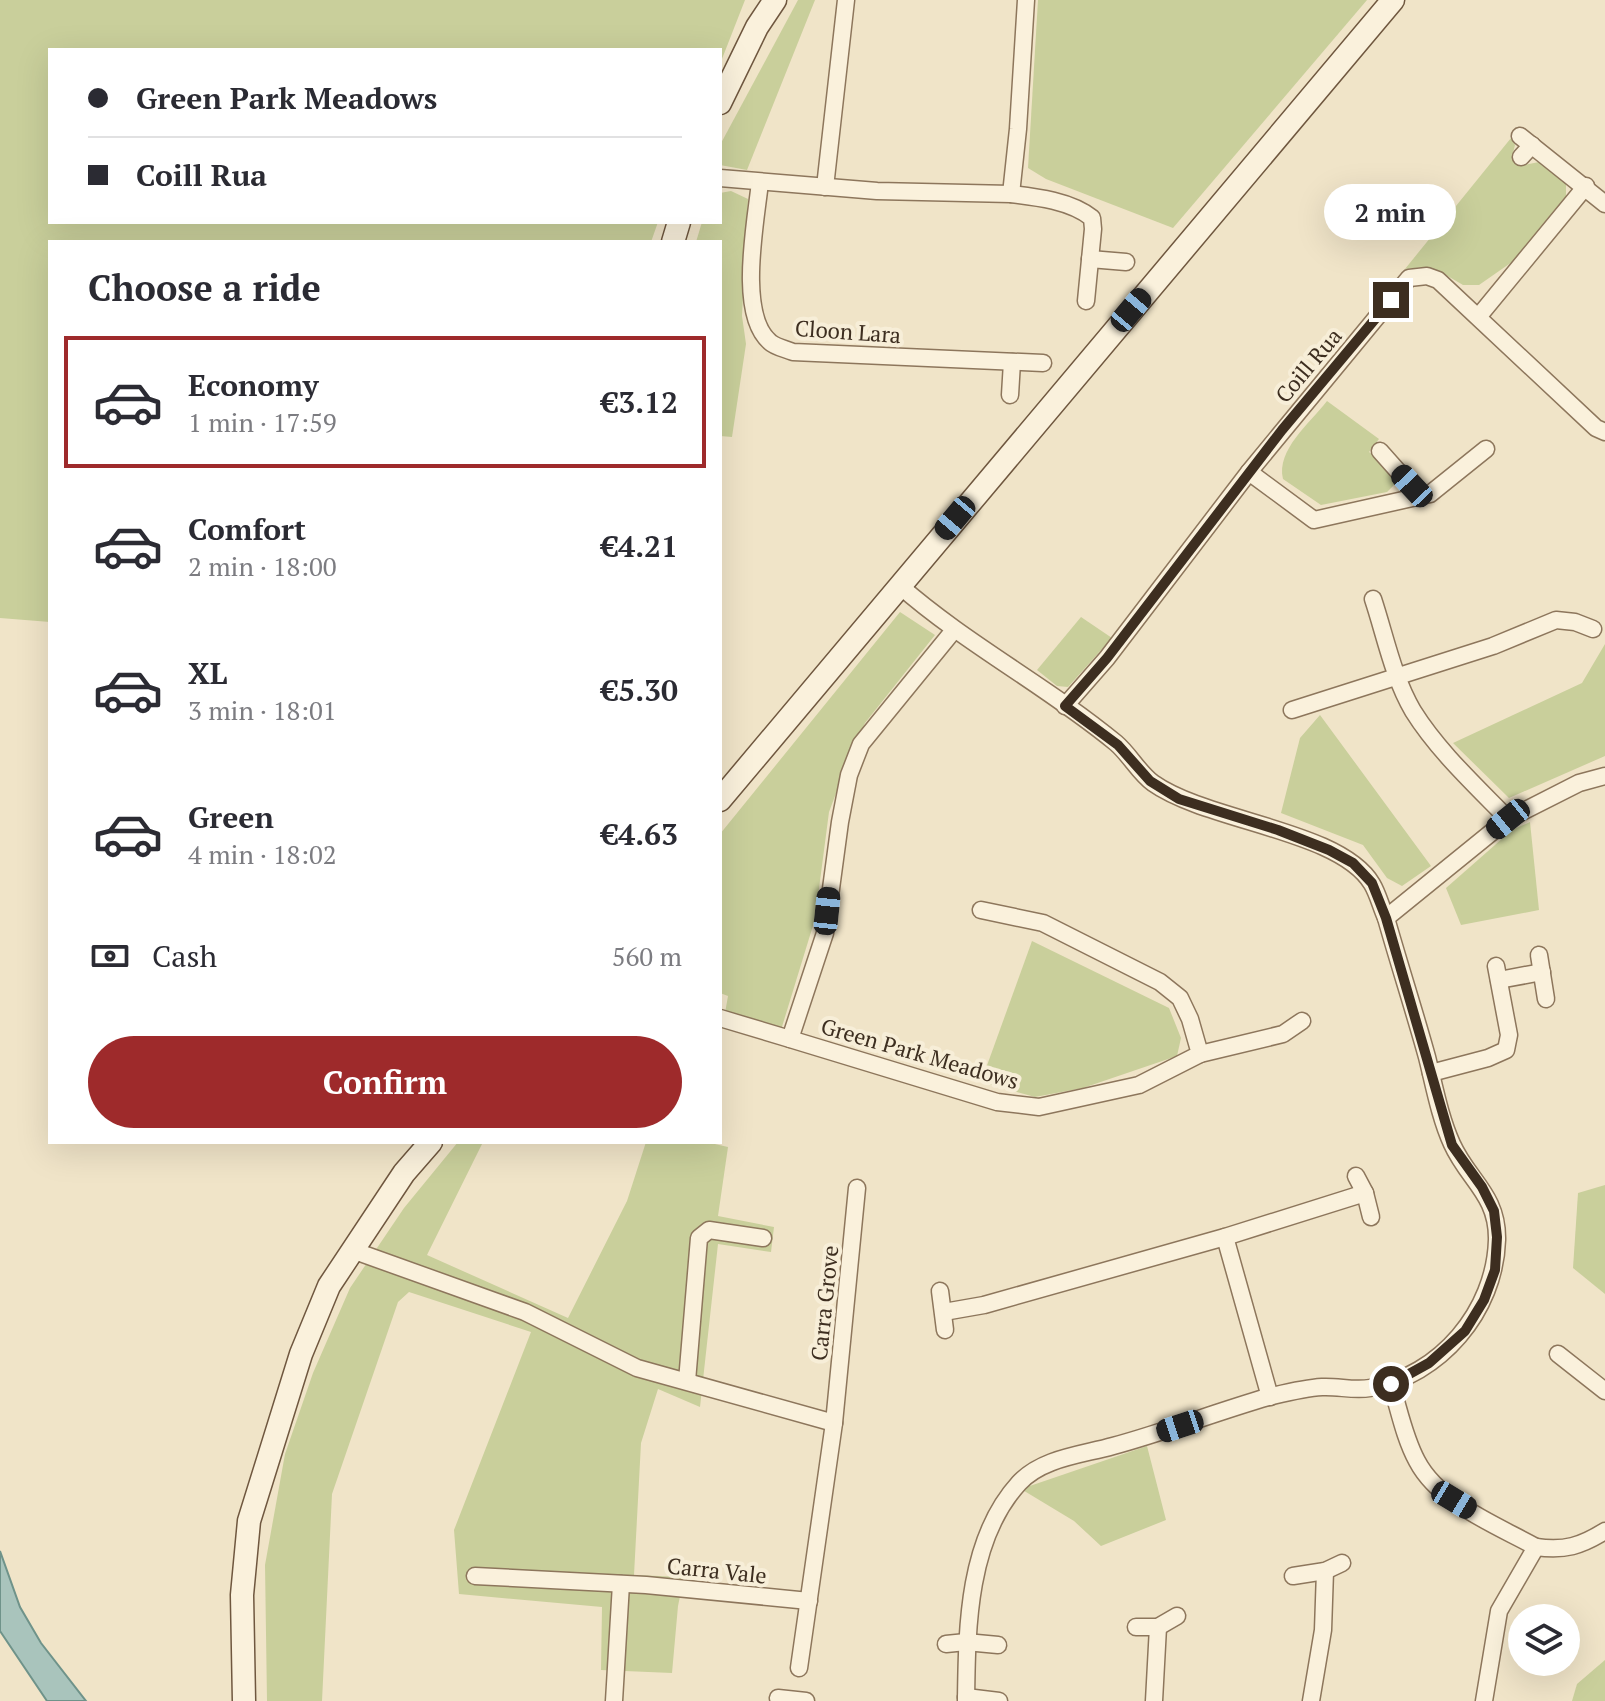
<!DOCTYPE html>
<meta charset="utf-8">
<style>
:root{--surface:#fff;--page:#f2f2f3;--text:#2b2b33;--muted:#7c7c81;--line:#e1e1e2;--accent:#9e2a2b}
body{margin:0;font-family:"PT Serif",serif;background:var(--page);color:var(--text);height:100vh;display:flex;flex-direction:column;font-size:30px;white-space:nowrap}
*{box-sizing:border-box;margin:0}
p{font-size:26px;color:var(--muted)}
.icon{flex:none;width:44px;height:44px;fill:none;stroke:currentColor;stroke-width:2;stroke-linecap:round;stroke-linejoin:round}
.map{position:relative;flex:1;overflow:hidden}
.panel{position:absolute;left:48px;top:240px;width:674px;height:904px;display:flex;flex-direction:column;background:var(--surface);border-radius:0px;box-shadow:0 8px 32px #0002}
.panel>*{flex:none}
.guide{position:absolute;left:48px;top:48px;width:674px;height:176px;border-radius:0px;box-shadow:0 8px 32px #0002;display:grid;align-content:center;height:176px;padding:0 40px;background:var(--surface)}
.controls{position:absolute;left:1508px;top:1604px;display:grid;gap:16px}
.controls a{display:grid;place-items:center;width:72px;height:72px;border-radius:50%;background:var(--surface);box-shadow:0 8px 32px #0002;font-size:40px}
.end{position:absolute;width:36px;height:36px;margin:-18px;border:10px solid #3d2e20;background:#fff;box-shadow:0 0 0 4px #fff}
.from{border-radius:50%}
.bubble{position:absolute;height:56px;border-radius:28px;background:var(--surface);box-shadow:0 8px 32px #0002;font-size:26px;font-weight:600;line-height:56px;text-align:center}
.car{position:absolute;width:24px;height:48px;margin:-24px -12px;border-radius:10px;box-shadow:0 0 6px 2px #0007;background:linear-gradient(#222 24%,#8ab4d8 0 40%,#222 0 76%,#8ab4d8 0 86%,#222 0)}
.guide b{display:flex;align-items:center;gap:28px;height:76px;font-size:30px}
.guide b+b{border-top:2px solid var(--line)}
.guide i{width:20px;height:20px;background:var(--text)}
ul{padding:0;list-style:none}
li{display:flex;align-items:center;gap:24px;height:132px;margin:0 16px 12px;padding:0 24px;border:4px solid transparent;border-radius:0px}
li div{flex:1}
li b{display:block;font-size:30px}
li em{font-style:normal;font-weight:600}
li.active{border-color:var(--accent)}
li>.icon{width:72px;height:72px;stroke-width:1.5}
h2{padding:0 40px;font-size:36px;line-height:96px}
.pay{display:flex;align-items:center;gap:20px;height:88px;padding:0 40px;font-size:30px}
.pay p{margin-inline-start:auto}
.cta{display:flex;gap:16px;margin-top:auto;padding:16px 40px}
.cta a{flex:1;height:92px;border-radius:48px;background:var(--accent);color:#fff;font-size:32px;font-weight:600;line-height:92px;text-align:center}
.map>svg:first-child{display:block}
.green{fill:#c9cf9b}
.water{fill:#a9c4bc;stroke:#6f938a;stroke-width:2}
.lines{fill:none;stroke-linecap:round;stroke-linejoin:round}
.minor-casing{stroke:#8d765c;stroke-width:19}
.secondary-casing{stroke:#6f573f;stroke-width:25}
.minor{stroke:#faf1dc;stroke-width:16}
.secondary{stroke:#faf1dc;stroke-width:22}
.route{stroke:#3d2e20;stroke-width:10}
.labels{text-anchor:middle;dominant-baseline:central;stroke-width:8;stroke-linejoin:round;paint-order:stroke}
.street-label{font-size:22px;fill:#3d2e20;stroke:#f7eed8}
</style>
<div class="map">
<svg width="1605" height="1701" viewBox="0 0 1605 1701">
<rect width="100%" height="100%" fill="#f0e4c8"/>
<!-- green -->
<g class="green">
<path d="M 0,0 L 745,0 L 720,64 L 720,50 L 50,50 L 50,222 L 658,222 L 651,242 L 50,242 L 50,622 L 0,618 Z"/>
<path d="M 798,0 L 815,0 L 747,170 L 720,165 L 720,145 Z"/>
<path d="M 1038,0 L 1367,0 L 1173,228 L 1046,179 L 1028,168 Z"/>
<path d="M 1511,138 L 1515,145 L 1512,157 L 1524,165 L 1539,162 L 1566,182 L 1566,196 L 1512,262 L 1479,285 L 1463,285 L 1439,271 L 1424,267 L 1405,269 Z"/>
<path d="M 731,191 L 748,199 L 742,316 L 746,344 L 732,437 L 720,436 L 720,242 L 696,242 L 702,222 L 720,222 L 720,193 Z"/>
<path d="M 1327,401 L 1379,439 L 1369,452 L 1390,468 L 1394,485 L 1387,492 L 1321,505 L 1283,479 C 1276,450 1310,423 1327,401 Z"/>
<path d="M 900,612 L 935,635 L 865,723 L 850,756 L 829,812 L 815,919 L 781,1030 L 725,1013 L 728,996 L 720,993 L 720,834 Z"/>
<path d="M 1081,617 L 1112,638 L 1068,687 L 1057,686 L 1037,670 Z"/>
<path d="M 1605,644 L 1605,756 L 1509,798 L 1453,743 L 1582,683 Z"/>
<path d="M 1320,715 L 1431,866 L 1402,886 L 1387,878 L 1363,845 L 1281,813 L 1300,738 Z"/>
<path d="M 1530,822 L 1539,910 L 1461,925 L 1446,888 L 1512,830 Z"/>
<path d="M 1032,941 L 1169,1008 L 1181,1038 L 1177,1056 L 1083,1088 L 1035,1097 L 981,1082 Z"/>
<path d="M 458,1142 L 483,1142 L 427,1255 L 568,1318 L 627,1201 L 646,1142 L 706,1142 L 728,1147 L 718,1216 L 774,1227 L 771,1252 L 718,1244 L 700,1407 L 658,1389 L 641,1443 L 634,1575 L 684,1577 L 678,1606 L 672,1673 L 601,1670 L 602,1607 L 459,1594 L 454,1530 L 531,1332 L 409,1292 L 398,1302 L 332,1494 L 322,1701 L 267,1701 L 265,1565 L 285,1454 L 313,1373 L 350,1288 L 404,1208 Z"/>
<path d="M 1605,1185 L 1605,1294 L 1573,1268 L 1578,1193 Z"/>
<path d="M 1147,1446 L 1166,1520 L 1101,1546 L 1074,1521 L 1021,1489 Z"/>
<path d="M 1605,1660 L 1605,1701 L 1572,1701 L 1577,1684 Z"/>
</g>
<!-- water -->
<path class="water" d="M 0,1551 L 20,1607 L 41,1643 L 86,1701 L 47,1701 L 0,1631 Z"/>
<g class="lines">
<!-- minor casing -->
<g class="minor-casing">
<g id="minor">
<path d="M 1520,136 L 1605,204"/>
<path d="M 1521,157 L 1532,145"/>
<path d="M 720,178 L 877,191 L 1011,194 C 1037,197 1071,201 1092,218 L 1093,229 L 1086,301"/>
<path d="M 760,182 C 756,221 737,314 770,342 C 775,347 786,349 793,352 L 1043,363"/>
<path d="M 825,187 L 846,0"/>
<path d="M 1011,194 L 1018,129 L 1026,0"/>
<path d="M 1090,259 L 1126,262"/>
<path d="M 1479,316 L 1586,186"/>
<path d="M 1010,395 L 1012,362"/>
<path d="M 1380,451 L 1420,496"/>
<path d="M 1249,472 L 1409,278 L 1427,276 L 1438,280 L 1596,428 L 1605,432"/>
<path d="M 899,585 C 966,644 1047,686 1116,743 C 1130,755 1139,773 1153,783 C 1208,822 1340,830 1372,884 C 1378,894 1381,907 1386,918 C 1399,964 1414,1010 1427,1057 C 1434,1085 1440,1118 1452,1144 C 1468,1180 1498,1195 1497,1240 C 1495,1311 1440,1376 1370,1388 C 1354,1391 1338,1386 1322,1387 C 1304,1388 1285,1393 1268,1397 C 1216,1412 1165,1432 1113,1446 C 1081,1455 1042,1458 1019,1483 C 967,1540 967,1629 966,1701"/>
<path d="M 1373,599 C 1385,635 1393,677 1413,711 C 1438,751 1475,785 1508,819"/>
<path d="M 954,630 L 861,744 L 849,775 L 840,822 L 825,933 L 790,1039 L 997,1102 L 1039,1107 L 1139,1085 L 1200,1054 L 1190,1019 L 1180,998 L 1160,982 L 1043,923 L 981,910"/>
<path d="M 1065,706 L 1107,658 L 1249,472 L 1314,520 L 1430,494 L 1486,449"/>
<path d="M 1292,710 L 1493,646 L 1556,620 L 1575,622 L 1593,629"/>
<path d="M 1386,918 L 1508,819 L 1579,783 L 1605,776"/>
<path d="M 1539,955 L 1546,999"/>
<path d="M 1499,980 L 1542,972"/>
<path d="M 720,1018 L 790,1039"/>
<path d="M 1200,1054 L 1283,1034 L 1302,1021"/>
<path d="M 1431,1073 L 1488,1058 L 1506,1050 L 1509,1035 L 1496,966"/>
<path d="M 1356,1176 L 1365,1193 L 1371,1217"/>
<path d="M 1225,1237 L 1270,1397"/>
<path d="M 352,1250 L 525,1312 L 637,1368 L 834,1423"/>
<path d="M 940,1291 L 945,1330"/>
<path d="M 944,1312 L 984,1305 L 1225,1237 L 1365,1193"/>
<path d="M 1558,1354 L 1605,1391"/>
<path d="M 687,1381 L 699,1238 L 709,1230 L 763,1238"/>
<path d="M 1391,1384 C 1399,1409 1404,1437 1417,1461 C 1439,1503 1496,1525 1536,1547 L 1499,1611 L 1484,1701"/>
<path d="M 1536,1547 C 1565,1551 1581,1546 1605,1531"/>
<path d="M 475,1576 L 646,1585 L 809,1601"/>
<path d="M 1293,1576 L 1325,1571 L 1342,1563"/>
<path d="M 1136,1627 L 1158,1627 L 1177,1616"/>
<path d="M 946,1644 L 966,1642 L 998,1645"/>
<path d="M 799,1668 L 834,1423 L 857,1188"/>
<path d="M 966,1697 L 999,1701"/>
<path d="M 778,1698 L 806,1701"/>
<path d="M 614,1701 L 621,1584"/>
<path d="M 1154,1701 L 1158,1627"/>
<path d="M 1311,1701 L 1323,1630 L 1325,1571"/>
</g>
</g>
<!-- secondary casing -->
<g class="secondary-casing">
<g id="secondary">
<path d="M 720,103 L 757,27 L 775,0"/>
<path d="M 673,242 L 679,222"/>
<path d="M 720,800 L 1393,0"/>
<path d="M 244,1701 L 242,1595 L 249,1521 L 301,1354 L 329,1286 L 404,1173 L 431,1142"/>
</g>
</g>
<!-- minor -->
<use href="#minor" class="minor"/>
<!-- secondary -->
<use href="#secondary" class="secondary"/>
</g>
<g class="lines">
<!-- route -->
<path class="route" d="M 1391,1384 L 1429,1363 L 1465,1331 L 1484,1300 L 1495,1270 L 1497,1237 L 1494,1211 L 1482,1187 L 1452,1145 L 1386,918 L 1372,883 L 1353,863 L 1329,850 L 1278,830 L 1179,799 L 1150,781 L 1118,745 L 1065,706 L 1107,658 L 1282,430 L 1391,300"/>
</g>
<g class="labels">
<!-- street labels -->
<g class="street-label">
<text transform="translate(848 331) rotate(4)">Cloon Lara</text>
<text transform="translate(1308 365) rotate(-50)">Coill Rua</text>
<text transform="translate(920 1053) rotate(16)">Green Park Meadows</text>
<text transform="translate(824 1303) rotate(-84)">Carra Grove</text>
<text transform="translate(717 1570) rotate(6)">Carra Vale</text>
</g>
</g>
</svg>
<div class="controls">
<a><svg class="icon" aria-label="layers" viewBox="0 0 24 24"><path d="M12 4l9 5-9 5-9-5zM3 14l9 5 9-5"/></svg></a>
</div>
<i class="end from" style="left:1391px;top:1384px"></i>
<i class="end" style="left:1391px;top:300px"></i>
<div class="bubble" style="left:1324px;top:184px;width:132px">2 min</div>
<i class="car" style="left:1131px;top:310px;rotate:40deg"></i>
<i class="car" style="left:1412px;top:486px;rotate:317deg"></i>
<i class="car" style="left:955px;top:518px;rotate:220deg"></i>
<i class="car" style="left:1508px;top:819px;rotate:231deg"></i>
<i class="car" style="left:827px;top:911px;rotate:6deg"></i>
<i class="car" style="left:1180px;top:1426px;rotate:252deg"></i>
<i class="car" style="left:1454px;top:1500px;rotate:121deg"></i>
<div class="guide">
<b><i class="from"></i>Green Park Meadows</b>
<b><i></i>Coill Rua</b>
</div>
<section class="panel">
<h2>Choose a ride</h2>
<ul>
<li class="active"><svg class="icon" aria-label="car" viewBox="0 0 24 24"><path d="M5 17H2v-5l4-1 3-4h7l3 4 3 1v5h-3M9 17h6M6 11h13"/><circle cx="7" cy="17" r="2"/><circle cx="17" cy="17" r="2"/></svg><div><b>Economy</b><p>1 min · 17:59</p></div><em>€3.12</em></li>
<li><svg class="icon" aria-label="car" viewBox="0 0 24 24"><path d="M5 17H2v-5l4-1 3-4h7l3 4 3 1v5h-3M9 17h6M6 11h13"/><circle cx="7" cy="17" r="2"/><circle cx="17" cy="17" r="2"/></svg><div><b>Comfort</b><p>2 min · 18:00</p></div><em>€4.21</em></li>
<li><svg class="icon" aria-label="car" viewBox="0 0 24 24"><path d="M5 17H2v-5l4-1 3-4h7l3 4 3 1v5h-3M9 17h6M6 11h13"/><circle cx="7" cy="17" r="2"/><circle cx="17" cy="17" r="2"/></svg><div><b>XL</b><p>3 min · 18:01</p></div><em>€5.30</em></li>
<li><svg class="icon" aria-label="car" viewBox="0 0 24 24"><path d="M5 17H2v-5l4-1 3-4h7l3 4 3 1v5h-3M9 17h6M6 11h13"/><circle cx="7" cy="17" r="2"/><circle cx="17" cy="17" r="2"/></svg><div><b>Green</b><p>4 min · 18:02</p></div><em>€4.63</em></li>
</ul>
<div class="pay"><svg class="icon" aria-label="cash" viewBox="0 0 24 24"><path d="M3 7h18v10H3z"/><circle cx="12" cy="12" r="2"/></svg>Cash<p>560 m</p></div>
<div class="cta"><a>Confirm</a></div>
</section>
</div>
